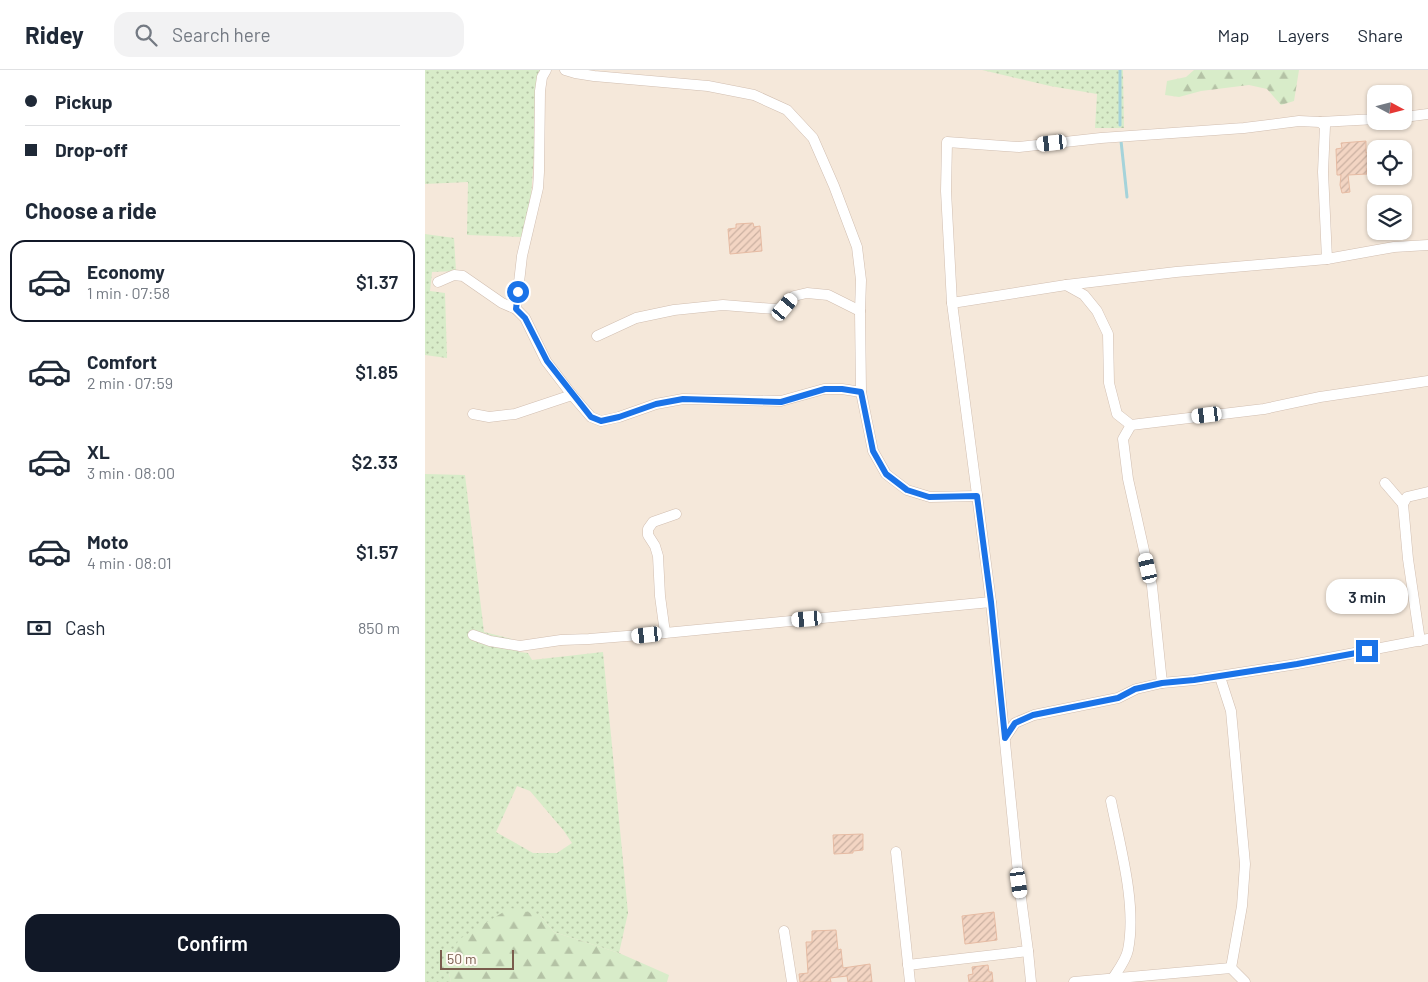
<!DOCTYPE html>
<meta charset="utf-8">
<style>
:root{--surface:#fff;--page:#f2f2f3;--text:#1f2937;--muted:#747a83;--line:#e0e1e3;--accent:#111827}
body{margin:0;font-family:Barlow,sans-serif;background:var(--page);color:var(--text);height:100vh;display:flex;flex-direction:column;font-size:19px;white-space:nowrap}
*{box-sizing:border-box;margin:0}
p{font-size:16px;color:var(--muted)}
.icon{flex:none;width:28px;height:28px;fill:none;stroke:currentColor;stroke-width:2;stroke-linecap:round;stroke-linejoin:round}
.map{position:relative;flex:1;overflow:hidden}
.side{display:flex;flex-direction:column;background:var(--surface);width:425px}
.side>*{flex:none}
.guide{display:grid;align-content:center;height:110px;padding:0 25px;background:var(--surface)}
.needle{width:32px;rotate:97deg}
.controls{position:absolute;left:942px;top:15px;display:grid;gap:10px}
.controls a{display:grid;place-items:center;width:45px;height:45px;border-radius:10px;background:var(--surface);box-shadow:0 1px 4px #0004;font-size:25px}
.scale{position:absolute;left:15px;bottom:12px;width:74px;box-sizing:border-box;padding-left:5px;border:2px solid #7a5c4d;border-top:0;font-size:14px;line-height:18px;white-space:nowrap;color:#7a5c4d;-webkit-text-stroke:4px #fffaf3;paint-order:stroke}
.end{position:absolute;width:22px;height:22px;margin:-11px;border:6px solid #1a73e8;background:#fff;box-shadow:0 0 0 2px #fff}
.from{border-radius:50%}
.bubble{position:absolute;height:35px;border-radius:15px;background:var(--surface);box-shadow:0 1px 4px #0004;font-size:16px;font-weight:600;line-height:35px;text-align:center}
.car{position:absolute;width:15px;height:30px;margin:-15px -8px;border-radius:6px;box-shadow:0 0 4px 1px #0007;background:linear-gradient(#fff 24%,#345 0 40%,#fff 0 76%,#345 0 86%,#fff 0)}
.guide b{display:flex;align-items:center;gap:18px;height:48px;font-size:19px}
.guide b+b{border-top:1px solid var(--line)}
.guide i{width:12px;height:12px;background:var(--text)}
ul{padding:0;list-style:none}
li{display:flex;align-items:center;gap:15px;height:82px;margin:0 10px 8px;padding:0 15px;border:2px solid transparent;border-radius:15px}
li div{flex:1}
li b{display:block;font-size:19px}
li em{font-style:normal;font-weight:600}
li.selected{border-color:var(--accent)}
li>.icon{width:45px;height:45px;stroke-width:1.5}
h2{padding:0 25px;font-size:22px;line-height:60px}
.pay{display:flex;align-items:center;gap:12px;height:55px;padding:0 25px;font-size:19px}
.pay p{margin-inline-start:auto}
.cta{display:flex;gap:10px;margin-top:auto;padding:10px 25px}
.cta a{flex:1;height:58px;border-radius:15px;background:var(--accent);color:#fff;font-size:20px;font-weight:600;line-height:58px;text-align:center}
header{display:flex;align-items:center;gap:30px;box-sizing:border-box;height:70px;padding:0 25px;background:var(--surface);border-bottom:1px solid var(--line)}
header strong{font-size:24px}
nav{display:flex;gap:28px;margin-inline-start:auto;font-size:18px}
.search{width:350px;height:45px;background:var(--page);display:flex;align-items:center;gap:12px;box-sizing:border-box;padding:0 18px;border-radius:15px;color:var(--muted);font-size:19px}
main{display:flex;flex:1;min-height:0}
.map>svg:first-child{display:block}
.residential{fill:#f5e8da;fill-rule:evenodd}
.grass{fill:url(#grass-dots);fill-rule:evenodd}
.forest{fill:url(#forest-firs)}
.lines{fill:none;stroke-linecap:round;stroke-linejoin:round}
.stream{stroke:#a5d3da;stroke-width:3}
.building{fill:url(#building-hatch);stroke:#e6bba3}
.street-casing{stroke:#d1beb0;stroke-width:11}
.street{stroke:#fff;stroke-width:10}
.route{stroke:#1a73e8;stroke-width:6}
</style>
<header>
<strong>Ridey</strong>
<div class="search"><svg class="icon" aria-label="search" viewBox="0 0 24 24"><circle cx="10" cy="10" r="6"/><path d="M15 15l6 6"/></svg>Search here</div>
<nav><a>Map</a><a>Layers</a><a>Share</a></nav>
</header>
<main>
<section class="side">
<div class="guide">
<b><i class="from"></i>Pickup</b>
<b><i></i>Drop-off</b>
</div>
<h2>Choose a ride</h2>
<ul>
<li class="selected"><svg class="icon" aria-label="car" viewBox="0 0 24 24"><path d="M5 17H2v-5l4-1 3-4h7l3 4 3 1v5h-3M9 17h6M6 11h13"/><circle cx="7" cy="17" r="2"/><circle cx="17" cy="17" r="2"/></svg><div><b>Economy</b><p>1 min · 07:58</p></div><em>$1.37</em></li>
<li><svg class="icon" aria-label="car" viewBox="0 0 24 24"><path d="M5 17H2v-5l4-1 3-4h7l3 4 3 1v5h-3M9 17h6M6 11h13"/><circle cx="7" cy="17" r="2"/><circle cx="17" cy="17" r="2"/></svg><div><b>Comfort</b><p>2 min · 07:59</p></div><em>$1.85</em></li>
<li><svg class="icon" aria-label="car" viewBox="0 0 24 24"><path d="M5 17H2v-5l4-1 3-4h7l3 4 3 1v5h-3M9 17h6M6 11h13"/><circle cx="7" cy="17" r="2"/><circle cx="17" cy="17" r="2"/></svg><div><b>XL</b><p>3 min · 08:00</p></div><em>$2.33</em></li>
<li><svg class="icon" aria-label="car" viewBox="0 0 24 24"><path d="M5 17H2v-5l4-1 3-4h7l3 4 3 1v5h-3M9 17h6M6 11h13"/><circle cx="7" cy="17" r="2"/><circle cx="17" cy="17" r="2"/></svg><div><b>Moto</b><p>4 min · 08:01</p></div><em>$1.57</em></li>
</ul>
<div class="pay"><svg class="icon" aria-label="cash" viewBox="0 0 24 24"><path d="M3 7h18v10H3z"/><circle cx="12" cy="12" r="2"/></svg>Cash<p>850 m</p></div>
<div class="cta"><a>Confirm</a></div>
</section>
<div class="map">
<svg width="1003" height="912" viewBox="0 0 1003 912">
<defs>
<pattern id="grass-dots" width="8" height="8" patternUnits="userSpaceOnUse" patternTransform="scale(1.25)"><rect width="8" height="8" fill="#d8ecc9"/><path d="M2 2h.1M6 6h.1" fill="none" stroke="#b4c2a5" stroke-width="1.8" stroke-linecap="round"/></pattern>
<pattern id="forest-firs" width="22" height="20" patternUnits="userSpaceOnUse" patternTransform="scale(1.25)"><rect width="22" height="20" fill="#d8ecc9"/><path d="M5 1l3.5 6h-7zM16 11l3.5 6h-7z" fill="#b4c2a5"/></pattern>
<pattern id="building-hatch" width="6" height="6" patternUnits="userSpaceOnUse" patternTransform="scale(1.25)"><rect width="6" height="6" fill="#f3d5c3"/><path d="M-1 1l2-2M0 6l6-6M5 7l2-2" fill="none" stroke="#cab0a1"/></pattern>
</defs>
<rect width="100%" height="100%" fill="#fdf6ec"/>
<!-- residential -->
<path class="residential" d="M 0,0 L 1003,0 L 1003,912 L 0,912 ZM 951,24 L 979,24 L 979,51 L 951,51 ZM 951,79 L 979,79 L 979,106 L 951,106 ZM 951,134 L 979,134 L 979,161 L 951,161 Z"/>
<!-- grass -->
<g class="grass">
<path d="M 0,0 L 117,0 L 111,56 L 106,127 L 97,167 L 42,165 L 43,112 L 0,114 Z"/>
<path d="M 557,0 L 698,0 L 699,58 L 670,58 L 672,24 L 625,16 Z"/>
<path d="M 0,164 L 29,168 L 31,201 L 7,202 L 5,221 L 20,223 L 22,288 L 0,285 Z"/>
<path d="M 0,404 L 40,405 L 59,562 L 87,569 L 94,582 L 103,583 L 107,590 L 178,582 L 203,843 L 194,883 L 129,862 L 115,845 L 24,903 L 26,912 L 0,912 ZM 92,716 L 105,721 L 139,761 L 147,773 L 132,783 L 108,783 L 71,762 Z"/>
</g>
<!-- forest -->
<g class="forest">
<path d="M 769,0 L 874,0 L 869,31 L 856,35 L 842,19 L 824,15 L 776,21 L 754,27 L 740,25 L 742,11 L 761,7 Z"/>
<path d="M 85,838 L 115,845 L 129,862 L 194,883 L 244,905 L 242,912 L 26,912 L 24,903 L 33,870 Z"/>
</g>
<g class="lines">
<!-- stream -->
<g class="stream">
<path d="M 695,0 L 695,55"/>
<path d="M 696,71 L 702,127"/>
</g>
</g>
<!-- building -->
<g class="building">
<path d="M 941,71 L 941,83 L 945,82 L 945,97 L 942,98 L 942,104 L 923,105 L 925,122 L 917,123 L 915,115 L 916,105 L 912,105 L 911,79 L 917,78 L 916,73 Z"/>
<path d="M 328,153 L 329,157 L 335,156 L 337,181 L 305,184 L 303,159 L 311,158 L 311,154 Z"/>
<path d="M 438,764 L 438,780 L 428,781 L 428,783 L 409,784 L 408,765 Z"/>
<path d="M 569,842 L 572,870 L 540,874 L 537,846 Z"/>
<path d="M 411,860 L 413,880 L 416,879 L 418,898 L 445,894 L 447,912 L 423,912 L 422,906 L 405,908 L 406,912 L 375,912 L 374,904 L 383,903 L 381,872 L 387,872 L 387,861 Z"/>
<path d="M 563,895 L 564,902 L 567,902 L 568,912 L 544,912 L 543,905 L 548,904 L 547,897 Z"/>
</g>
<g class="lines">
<!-- street casing -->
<g class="street-casing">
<g id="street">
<path d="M 140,0 L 150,3 L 169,6 L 283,16 L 329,25 L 362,40 L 388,68 L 409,116 L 432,177 L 436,210 L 435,241 L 436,322 L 448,381 L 461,404 L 482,420 L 505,427 L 552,426"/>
<path d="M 979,47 L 1003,44"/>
<path d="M 895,52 L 951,49"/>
<path d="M 13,212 L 29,205 L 38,206 L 77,233 L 91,239 L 100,248 L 121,291 L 147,325"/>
<path d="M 641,215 L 659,225 L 672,241 L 683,264 L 684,313 L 692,344 L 706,355 L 839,339 L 895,327 L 1003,311"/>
<path d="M 527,233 L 641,215 L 751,202 L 902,189"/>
<path d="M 91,239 L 97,186 L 113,118 L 114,102 L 115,21 L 117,7 L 121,0"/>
<path d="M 172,266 L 211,248 L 249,240 L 298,235 L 350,239 L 360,237 L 369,226 L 382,223 L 403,225 L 435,241"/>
<path d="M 48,344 L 64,347 L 90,344 L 147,325 L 166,347 L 176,351 L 194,347 L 231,334 L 258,329 L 356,331 L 399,319 L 417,319 L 436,322"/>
<path d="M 706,355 L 698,369 L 703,409 L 727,516 L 737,613"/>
<path d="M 960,413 L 978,434"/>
<path d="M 251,444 L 228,452 L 223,459 L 223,465 L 230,476 L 233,486 L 235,526 L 240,563 L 566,532"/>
<path d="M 48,565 L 65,571 L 95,576 L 136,570 L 164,569 L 240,563"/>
<path d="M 995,571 L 983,489 L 978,434 L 982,427 L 1003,422"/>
<path d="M 795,607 L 806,641 L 820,794 L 817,836 L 806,898"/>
<path d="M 580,668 L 590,653 L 609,645 L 693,628 L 711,619 L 737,613 L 769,610 L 872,594 L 1003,569"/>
<path d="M 686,731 C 695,776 712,835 703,880 C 701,890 694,899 688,908"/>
<path d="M 471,782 L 485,912"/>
<path d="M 359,861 L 367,912"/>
<path d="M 483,895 L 603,881"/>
<path d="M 606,912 L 603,881 L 594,813 L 566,532 L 527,233 L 521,121 L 522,72 L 594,77 L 676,68 L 819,58 L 874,51 L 895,52 L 900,56 L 898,102 L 902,189 L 969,177 L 1003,175"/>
<path d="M 649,912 L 806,898 L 820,912"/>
</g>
</g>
<!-- street -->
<use href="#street" class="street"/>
</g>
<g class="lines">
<!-- route -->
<path class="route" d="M 93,222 L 91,239 L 100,248 L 122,291 L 166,347 L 176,351 L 194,347 L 231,334 L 258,329 L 356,332 L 400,319 L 417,319 L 436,322 L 448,381 L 461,404 L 482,420 L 504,427 L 552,426 L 566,532 L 580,668 L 590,653 L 608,645 L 693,628 L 710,619 L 737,613 L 769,610 L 872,594 L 942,581"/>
</g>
</svg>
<div class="controls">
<a><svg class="needle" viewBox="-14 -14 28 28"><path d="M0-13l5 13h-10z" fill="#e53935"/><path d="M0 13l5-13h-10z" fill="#747a83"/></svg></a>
<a><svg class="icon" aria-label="locate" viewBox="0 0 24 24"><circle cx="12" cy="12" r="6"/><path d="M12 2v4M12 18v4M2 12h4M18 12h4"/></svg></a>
<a><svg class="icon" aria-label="layers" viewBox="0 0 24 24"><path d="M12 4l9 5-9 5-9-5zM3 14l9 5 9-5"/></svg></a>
</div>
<div class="scale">50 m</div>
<i class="end from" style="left:93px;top:222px"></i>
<i class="end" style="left:942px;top:581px"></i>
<div class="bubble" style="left:901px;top:509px;width:82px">3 min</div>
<i class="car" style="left:627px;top:73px;rotate:264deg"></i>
<i class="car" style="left:360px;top:237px;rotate:40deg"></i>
<i class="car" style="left:782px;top:345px;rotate:263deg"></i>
<i class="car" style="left:723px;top:498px;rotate:347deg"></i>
<i class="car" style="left:382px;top:549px;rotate:265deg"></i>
<i class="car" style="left:222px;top:565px;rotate:264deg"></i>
<i class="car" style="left:594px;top:813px;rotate:172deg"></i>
</div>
</main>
